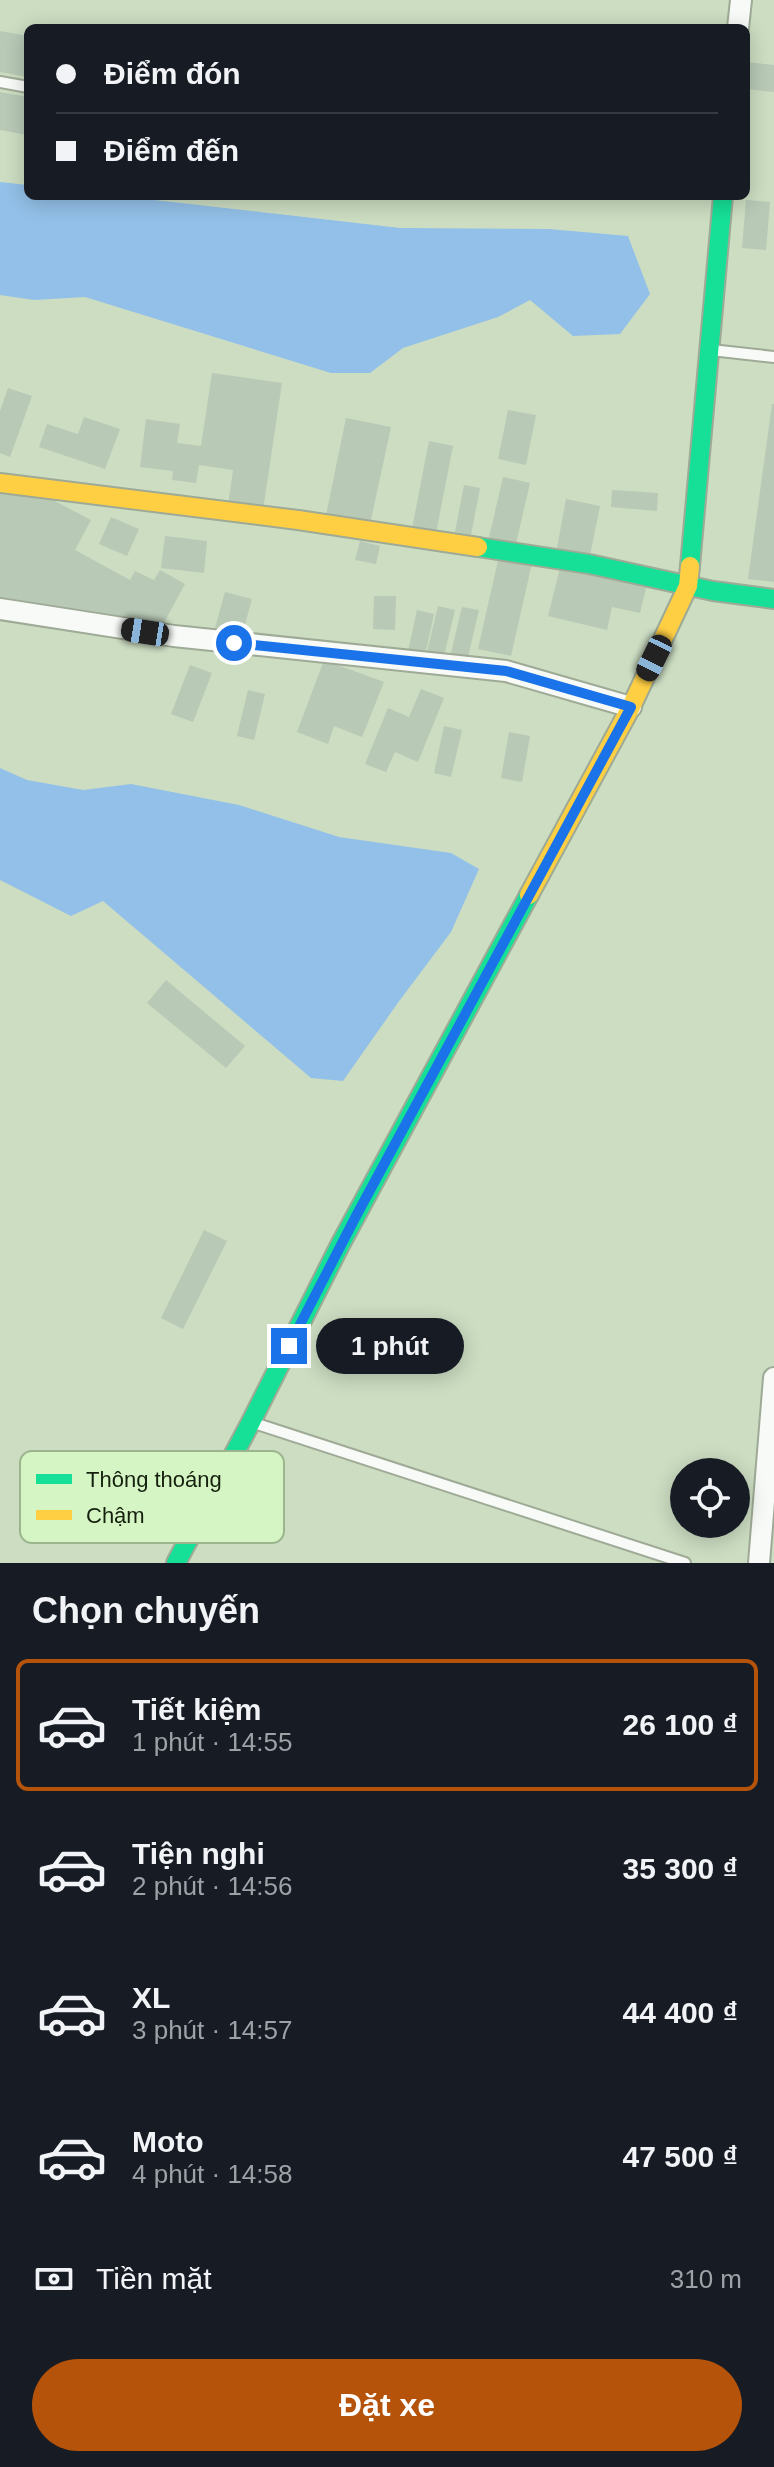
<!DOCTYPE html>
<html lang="vi">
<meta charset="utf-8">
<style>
:root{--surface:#171b24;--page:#20242c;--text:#f1f3f6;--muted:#9ea1a6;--line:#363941;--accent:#b45309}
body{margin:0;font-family:Helvetica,sans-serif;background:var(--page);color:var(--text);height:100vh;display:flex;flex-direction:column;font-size:30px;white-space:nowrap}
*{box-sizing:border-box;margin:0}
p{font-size:26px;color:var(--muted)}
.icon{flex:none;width:44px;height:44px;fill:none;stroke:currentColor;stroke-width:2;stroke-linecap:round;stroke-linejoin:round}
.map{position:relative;height:1563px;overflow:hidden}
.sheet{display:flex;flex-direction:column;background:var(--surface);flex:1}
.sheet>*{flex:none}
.banner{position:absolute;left:24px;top:24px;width:726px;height:176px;border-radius:12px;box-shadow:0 4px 20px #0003;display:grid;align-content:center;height:176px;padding:0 32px;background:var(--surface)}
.controls{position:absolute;left:670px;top:1458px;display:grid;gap:16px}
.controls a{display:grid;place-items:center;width:80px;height:80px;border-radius:50%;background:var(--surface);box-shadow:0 4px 20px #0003;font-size:40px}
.end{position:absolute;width:36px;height:36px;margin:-18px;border:10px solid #1a73e8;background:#fff;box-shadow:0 0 0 4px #fff}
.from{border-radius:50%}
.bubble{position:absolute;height:56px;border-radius:28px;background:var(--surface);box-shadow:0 4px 20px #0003;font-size:26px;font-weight:700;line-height:56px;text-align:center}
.car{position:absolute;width:24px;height:48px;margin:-24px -12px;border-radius:10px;box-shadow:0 0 6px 2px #0007;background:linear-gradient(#222 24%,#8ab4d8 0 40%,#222 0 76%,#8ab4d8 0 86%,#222 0)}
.banner b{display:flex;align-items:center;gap:28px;height:76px;font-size:30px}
.banner b+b{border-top:2px solid var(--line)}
.banner i{width:20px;height:20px;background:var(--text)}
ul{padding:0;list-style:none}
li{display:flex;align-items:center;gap:24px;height:132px;margin:0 16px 12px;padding:0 16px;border:4px solid transparent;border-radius:12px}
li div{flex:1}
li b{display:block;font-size:30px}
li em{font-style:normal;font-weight:700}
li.on{border-color:var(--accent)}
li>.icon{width:72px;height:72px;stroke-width:1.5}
h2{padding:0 32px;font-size:36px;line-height:96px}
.pay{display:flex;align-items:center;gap:20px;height:88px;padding:0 32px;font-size:30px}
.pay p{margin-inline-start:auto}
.cta{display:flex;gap:16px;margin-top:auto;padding:16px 32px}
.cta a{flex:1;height:92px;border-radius:48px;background:var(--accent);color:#fff;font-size:32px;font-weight:700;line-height:92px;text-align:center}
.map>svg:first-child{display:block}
.water{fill:#93c0e8}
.building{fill:#b8c9b6}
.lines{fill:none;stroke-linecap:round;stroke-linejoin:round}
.lane-casing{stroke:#9eaa96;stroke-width:14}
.street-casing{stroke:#9eaa96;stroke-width:24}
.fast-casing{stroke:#9eaa96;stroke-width:22}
.slow-casing{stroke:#9eaa96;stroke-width:22}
.lane{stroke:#f7faf6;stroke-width:10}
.street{stroke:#f7faf6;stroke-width:20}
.fast{stroke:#16e098;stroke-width:18}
.slow{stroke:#ffcf43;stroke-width:18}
.route{stroke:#1a73e8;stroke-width:10}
.key{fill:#d6f5c4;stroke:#9cb58d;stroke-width:2}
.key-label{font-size:22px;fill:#15200e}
</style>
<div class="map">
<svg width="774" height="1563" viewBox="0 0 774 1563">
<rect width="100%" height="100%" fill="#ccddc2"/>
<!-- water -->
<g class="water">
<path d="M 0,182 L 28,185 L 28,196 L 119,196 L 400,228 L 549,229 L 628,236 L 650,294 L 620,334 L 573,336 L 530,300 L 498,317 L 403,348 L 370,373 L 331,373 L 85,297 L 34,300 L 0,295 Z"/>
<path d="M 0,768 L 27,780 L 83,790 L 131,784 L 239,805 L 339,837 L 451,853 L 479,869 L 451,932 L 397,1004 L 343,1081 L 311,1078 L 103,901 L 71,916 L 0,880 Z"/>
</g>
<!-- building -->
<g class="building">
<path d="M 0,31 L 28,36 L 28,77 L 0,72 Z"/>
<path d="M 747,62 L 774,65 L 774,92 L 746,89 Z"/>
<path d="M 0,92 L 28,97 L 28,135 L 0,130 Z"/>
<path d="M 746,200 L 770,202 L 766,250 L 742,248 Z"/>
<path d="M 212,373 L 282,383 L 263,510 L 228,505 L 233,470 L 199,465 L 196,483 L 172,480 L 173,471 L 140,467 L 146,419 L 180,424 L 177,443 L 201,446 Z"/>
<path d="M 8,388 L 32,396 L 10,457 L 0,453 L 0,411 Z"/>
<path d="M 772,404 L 774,404 L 774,582 L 748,579 Z"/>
<path d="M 508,410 L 536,415 L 526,465 L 498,459 Z"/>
<path d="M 84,417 L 120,429 L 105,469 L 39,447 L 47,424 L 78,434 Z"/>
<path d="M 346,418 L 391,427 L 369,529 L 325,520 Z"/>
<path d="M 429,441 L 453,446 L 436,533 L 412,529 Z"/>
<path d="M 503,477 L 530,483 L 515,548 L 488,542 Z"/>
<path d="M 464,485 L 480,488 L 471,535 L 455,532 Z"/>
<path d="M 0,486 L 49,498 L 91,520 L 75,550 L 130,580 L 135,571 L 154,580 L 160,570 L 185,584 L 160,630 L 134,617 L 130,626 L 0,606 Z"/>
<path d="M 612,490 L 658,493 L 657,511 L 611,507 Z"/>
<path d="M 566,499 L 600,506 L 590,555 L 557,548 Z"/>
<path d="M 111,517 L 139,529 L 127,556 L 99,544 Z"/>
<path d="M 165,536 L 207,541 L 204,573 L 161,568 Z"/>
<path d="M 360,541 L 380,546 L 376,564 L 355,560 Z"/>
<path d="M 499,556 L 532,563 L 511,656 L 478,649 Z"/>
<path d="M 560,568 L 646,588 L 640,613 L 612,607 L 607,630 L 548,616 Z"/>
<path d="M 225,592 L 252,599 L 242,635 L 215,628 Z"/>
<path d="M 374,596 L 396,596 L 395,630 L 373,629 Z"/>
<path d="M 438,606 L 455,610 L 444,656 L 427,652 Z"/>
<path d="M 462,607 L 479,610 L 468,657 L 451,653 Z"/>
<path d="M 417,610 L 434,614 L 424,660 L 407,656 Z"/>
<path d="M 324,660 L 384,682 L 362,737 L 334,726 L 328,744 L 297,732 Z"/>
<path d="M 190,665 L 212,673 L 193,722 L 171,714 Z"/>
<path d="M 421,689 L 444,698 L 418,762 L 395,752 L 386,772 L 365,764 L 388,708 L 409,717 Z"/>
<path d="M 248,690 L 265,694 L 254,740 L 237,736 Z"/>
<path d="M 444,726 L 462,730 L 451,777 L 434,773 Z"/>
<path d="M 509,732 L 530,736 L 522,782 L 501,778 Z"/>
<path d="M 166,980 L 245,1046 L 226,1068 L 147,1003 Z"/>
<path d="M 204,1230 L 227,1241 L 183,1329 L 161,1318 Z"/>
</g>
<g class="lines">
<!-- lane casing -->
<g class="lane-casing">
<g id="lane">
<path d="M 0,82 L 28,87"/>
<path d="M 711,350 L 774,357"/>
<path d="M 254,1423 L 685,1563"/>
</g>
</g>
<!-- street casing -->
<g class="street-casing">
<g id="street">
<path d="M 738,28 L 741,0"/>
<path d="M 0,609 L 174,636 L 506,671 L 631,707"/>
<path d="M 759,1563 L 774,1378"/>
</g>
</g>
<!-- fast casing -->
<g class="fast-casing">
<g id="fast">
<path d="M 478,547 L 589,564 L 713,591 L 774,599"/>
<path d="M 690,566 L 723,196"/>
<path d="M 176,1563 L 251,1422 L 340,1245 L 529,895"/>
</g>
</g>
<!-- slow casing -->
<g class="slow-casing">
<g id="slow">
<path d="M 0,483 L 298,520 L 478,547"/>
<path d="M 529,895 L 631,707 L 688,586 L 690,566"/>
</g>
</g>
<!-- lane -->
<use href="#lane" class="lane"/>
<!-- street -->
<use href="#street" class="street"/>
<!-- fast -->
<use href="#fast" class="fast"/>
<!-- slow -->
<use href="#slow" class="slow"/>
</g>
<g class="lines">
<!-- route -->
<path class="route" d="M 234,643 L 506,671 L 631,707 L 355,1218 L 289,1346"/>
</g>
<!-- legend -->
<rect x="20" y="1451" width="264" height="92" rx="12" class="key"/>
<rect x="36" y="1474" width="36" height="10" fill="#16e098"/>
<rect x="36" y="1510" width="36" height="10" fill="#ffcf43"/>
<g class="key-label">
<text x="86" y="1487">Thông thoáng</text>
<text x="86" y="1523">Chậm</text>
</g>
</svg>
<div class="controls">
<a><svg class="icon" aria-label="locate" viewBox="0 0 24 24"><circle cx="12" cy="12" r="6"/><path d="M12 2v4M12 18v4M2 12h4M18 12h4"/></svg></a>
</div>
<i class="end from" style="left:234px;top:643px"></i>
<i class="end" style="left:289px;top:1346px"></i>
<div class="bubble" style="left:316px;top:1318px;width:148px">1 phút</div>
<i class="car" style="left:145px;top:632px;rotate:279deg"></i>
<i class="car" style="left:654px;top:658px;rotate:206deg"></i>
<div class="banner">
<b><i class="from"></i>Điểm đón</b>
<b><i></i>Điểm đến</b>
</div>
</div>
<section class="sheet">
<h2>Chọn chuyến</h2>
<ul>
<li class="on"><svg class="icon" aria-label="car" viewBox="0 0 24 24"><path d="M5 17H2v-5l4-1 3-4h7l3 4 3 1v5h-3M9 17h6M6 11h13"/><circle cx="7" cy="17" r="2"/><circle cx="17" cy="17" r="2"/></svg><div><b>Tiết kiệm</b><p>1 phút · 14:55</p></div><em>26 100 ₫</em></li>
<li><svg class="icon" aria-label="car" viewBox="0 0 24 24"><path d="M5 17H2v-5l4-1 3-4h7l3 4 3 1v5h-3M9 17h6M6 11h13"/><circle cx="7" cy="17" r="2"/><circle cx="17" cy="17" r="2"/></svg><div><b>Tiện nghi</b><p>2 phút · 14:56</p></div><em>35 300 ₫</em></li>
<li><svg class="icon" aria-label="car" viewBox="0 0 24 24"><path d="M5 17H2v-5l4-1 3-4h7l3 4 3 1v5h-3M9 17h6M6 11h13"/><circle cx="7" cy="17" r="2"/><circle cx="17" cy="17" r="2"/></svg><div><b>XL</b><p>3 phút · 14:57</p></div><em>44 400 ₫</em></li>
<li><svg class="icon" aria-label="car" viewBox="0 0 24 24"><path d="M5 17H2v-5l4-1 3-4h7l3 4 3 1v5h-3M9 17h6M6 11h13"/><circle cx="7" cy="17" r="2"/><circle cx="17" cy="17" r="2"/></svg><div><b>Moto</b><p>4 phút · 14:58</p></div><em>47 500 ₫</em></li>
</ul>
<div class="pay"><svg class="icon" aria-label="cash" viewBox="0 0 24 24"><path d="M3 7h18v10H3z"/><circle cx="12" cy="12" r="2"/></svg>Tiền mặt<p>310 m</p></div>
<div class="cta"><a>Đặt xe</a></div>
</section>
